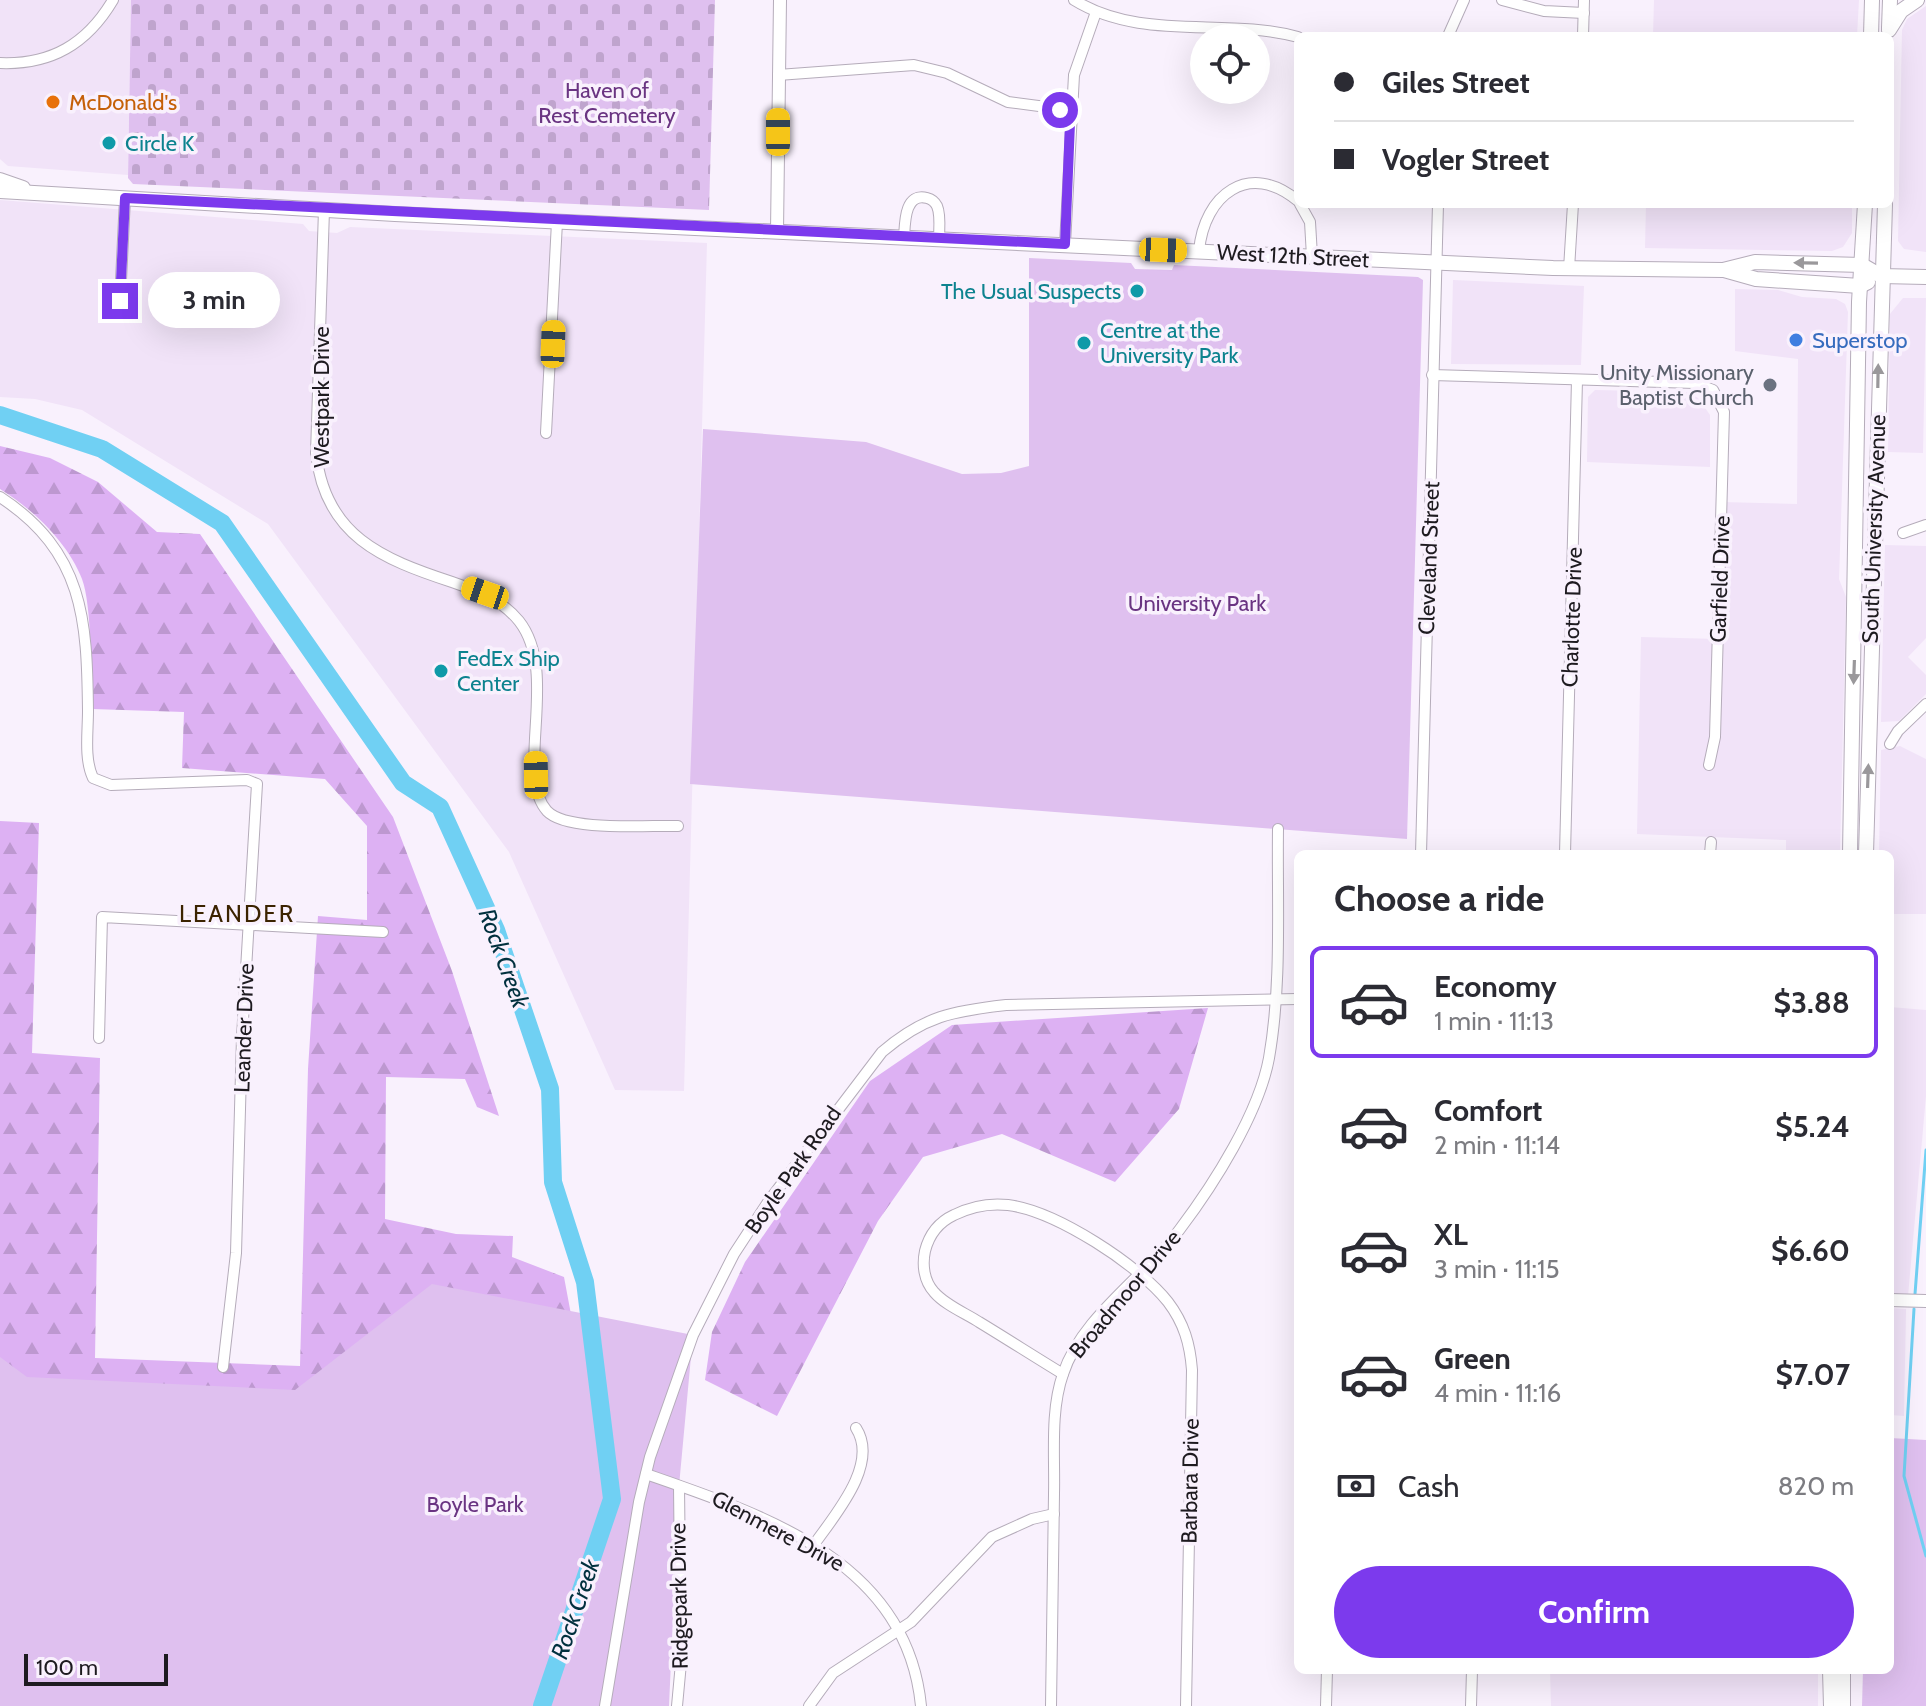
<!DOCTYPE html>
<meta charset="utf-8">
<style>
:root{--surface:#fff;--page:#f2f2f3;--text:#2b2b33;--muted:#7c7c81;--line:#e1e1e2;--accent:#7c3aed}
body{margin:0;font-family:Cabin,sans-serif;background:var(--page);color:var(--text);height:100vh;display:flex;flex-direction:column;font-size:30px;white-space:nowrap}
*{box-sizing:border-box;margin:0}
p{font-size:26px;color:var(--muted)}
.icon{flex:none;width:44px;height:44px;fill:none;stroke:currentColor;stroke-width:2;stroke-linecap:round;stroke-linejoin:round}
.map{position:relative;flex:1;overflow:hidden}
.details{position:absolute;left:1294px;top:850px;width:600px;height:824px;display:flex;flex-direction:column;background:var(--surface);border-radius:12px;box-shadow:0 8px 32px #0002}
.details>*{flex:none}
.guide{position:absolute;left:1294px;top:32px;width:600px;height:176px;border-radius:12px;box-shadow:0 8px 32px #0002;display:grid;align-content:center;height:176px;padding:0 40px;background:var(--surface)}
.controls{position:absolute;left:1190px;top:24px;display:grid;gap:16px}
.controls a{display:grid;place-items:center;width:80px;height:80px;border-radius:50%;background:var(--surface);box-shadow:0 8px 32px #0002;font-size:40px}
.scale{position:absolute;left:24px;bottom:20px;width:144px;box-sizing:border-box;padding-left:8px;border:4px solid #1e1b20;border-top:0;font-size:22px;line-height:28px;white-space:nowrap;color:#1e1b20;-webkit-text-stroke:6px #f9f1fd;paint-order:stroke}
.end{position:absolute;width:36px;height:36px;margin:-18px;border:10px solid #7c3aed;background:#fff;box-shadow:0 0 0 4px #fff}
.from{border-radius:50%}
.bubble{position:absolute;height:56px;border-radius:28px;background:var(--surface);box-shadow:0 8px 32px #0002;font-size:26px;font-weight:700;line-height:56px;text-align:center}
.car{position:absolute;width:24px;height:48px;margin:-24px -12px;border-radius:10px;box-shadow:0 0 6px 2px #0007;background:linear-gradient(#f5c518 24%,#345 0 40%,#f5c518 0 76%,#345 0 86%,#f5c518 0)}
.guide b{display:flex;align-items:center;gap:28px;height:76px;font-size:30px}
.guide b+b{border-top:2px solid var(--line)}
.guide i{width:20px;height:20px;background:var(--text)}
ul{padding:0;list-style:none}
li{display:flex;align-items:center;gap:24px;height:112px;margin:0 16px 12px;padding:0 24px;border:4px solid transparent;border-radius:12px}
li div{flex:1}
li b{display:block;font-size:30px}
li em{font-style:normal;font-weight:700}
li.selected{border-color:var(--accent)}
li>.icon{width:72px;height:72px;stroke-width:1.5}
h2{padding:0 40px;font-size:36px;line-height:96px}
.pay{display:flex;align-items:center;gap:20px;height:88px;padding:0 40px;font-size:30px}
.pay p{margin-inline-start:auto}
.primary-button{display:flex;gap:16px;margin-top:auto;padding:16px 40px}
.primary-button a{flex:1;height:92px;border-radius:48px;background:var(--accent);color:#fff;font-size:32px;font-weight:700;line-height:92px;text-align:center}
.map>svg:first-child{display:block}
.built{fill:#f1e3f8}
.forest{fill:url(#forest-firs)}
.cemetery{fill:url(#cemetery-stones)}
.park{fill:#dfc0ef}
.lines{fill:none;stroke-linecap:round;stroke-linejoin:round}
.stream{stroke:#70d0f3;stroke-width:3}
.river{stroke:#70d0f3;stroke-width:18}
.minor-casing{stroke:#b5acba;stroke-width:12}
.tertiary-casing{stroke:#b5acba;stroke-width:14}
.secondary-casing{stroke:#b5acba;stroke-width:16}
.minor{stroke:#fff;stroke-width:10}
.tertiary{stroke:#fff;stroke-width:12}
.secondary{stroke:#fff;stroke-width:14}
.oneway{fill:#9a989b}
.route{stroke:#7c3aed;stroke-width:10}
.food-dot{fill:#e8710a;stroke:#f9f1fd;stroke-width:3}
.culture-dot{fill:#0f9aa8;stroke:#f9f1fd;stroke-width:3}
.shop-dot{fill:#3f7fe0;stroke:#f9f1fd;stroke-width:3}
.worship-dot{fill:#6b7280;stroke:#f9f1fd;stroke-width:3}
.labels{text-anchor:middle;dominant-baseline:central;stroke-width:7;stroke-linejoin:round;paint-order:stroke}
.park-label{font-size:22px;fill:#6a3482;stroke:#f9f1fd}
.food-label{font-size:22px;fill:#c56008;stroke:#f9f1fd;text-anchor:start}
.culture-label{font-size:22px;fill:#0d838f;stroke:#f9f1fd;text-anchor:start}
.street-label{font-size:22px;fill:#1e1b20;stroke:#f9f1fd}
.shop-label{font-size:22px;fill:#366cbe;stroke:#f9f1fd;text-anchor:start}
.worship-label{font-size:22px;fill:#5b616d;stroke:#f9f1fd;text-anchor:end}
.neighbourhood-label{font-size:24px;letter-spacing:2px;fill:#3b2300;stroke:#f9f1fd}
.water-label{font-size:24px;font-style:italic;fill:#01303e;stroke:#f9f1fd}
</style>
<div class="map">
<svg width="1926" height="1706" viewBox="0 0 1926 1706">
<defs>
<pattern id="forest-firs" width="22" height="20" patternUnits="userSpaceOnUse" patternTransform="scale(2)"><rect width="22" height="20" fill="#ddb1f3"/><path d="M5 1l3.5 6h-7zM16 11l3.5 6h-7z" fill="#bd98d0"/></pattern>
<pattern id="cemetery-stones" width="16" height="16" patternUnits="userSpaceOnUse" patternTransform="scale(2)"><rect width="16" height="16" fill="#dfc0ef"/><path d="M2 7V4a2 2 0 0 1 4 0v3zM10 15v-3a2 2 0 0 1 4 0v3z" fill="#bfa4cd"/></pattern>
</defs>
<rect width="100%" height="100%" fill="#f9f1fd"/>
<!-- built -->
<g class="built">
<path d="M 0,0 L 131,0 L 128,175 L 8,166 L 0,159 Z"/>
<path d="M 1654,0 L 1859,0 L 1857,36 L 1653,36 Z"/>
<path d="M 1926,6 L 1926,252 L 1904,249 L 1898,241 L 1902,30 L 1907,19 Z"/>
<path d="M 0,200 L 303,224 L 309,231 L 337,233 L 350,227 L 707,243 L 684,1091 L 615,1090 L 509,852 L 268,524 L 82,410 L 35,399 L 0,397 Z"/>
<path d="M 1646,204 L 1852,204 L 1852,233 L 1843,247 L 1832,251 L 1645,248 Z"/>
<path d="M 1453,280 L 1584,286 L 1581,365 L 1451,364 Z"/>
<path d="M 1735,289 L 1778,290 L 1802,297 L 1836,299 L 1845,304 L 1848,312 L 1839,579 L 1846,597 L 1840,854 L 1786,854 L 1786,840 L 1637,834 L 1641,637 L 1718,639 L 1722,502 L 1797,504 L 1798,359 L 1735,351 Z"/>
<path d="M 1903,298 L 1926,298 L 1923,453 L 1888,452 L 1890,314 Z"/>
<path d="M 1595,390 L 1688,392 L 1698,398 L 1710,415 L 1710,467 L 1587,462 L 1588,397 Z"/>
<path d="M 1885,545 L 1926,546 L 1926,638 L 1908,657 L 1926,675 L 1926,694 L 1899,721 L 1881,722 Z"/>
<path d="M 1900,746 L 1926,759 L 1926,914 L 1890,914 L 1890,854 L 1879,854 L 1881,750 Z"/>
<path d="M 1890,1007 L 1926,1010 L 1926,1096 L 1908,1296 L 1890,1295 Z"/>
<path d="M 1890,1308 L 1906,1309 L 1904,1416 L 1890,1415 Z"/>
<path d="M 1550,1670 L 1818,1670 L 1818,1706 L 1551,1706 Z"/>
</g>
<!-- forest -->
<g class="forest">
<path d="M 0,446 L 50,458 L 98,482 L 157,532 L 200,534 L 393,817 L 452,971 L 499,1116 L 477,1107 L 465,1079 L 386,1077 L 385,1219 L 456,1234 L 513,1236 L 512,1257 L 564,1277 L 590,1416 L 0,1706 L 0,821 L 39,823 L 32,1053 L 100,1058 L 95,1358 L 300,1366 L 308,1069 L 318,916 L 367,920 L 367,826 L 325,779 L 182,768 L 184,712 L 92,709 C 91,678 92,605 82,579 C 68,543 33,509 0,489 Z"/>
<path d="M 1208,1008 L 1179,1109 L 1115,1182 L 1002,1134 L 923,1157 L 878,1221 L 777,1416 L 705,1380 L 712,1332 L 745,1262 L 870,1081 L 952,1025 Z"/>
</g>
<!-- cemetery -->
<path class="cemetery" d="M 131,0 L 715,0 L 709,210 L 133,184 L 128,178 Z"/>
<!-- park -->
<g class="park">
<path d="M 1029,258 L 1131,263 L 1135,269 L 1172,270 L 1174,265 L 1418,277 L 1423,280 L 1407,839 L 690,784 L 703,429 L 866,442 L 962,474 L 1001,473 L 1029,466 Z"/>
<path d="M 432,1284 L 693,1335 L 679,1486 L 669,1706 L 0,1706 L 0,1357 L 27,1377 L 295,1390 Z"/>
<path d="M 1890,1438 L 1926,1440 L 1926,1706 L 1862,1706 L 1863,1670 L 1890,1670 Z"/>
</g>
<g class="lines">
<!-- stream -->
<g class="stream">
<path d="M 1915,1294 L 1926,1150"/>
<path d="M 1914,1309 L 1904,1476 L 1926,1556"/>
</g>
<!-- river -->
<path class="river" d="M 0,415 L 102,449 L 222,523 L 403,783 L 440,807 L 496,930 L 550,1089 L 553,1182 L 585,1282 L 612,1499 L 542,1706"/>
<!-- minor casing -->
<g class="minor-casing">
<g id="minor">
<path d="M 1074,0 C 1142,42 1225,17 1298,37"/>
<path d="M 1502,0 L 1544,11 L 1584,13"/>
<path d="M 1448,36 L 1464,0"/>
<path d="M 1583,36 L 1584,0"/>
<path d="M 0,63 C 51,65 87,44 113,0"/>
<path d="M 778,75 L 914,65 L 947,73 L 1008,102 L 1069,110"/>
<path d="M 1300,204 L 1310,222 L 1312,256"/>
<path d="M 324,210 L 316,453 C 325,536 382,559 452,582 C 478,591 501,599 519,621 C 560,673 514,774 547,811 C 567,832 648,825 678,826"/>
<path d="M 904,238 C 905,224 904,192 927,198 C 931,199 935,202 937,206 C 941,215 939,230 939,239"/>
<path d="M 1065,244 L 1074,75 L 1096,12"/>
<path d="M 1199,251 C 1204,195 1249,160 1298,201"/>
<path d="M 1569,269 L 1573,204"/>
<path d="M 120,301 L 125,198"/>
<path d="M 1432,375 L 1695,383 L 1713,390 L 1724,412 L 1715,737 L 1709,765"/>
<path d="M 546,433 L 557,222"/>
<path d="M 0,497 C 84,552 87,620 88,711 C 88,732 84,759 93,778 L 111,785 L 247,780 L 257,784 L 242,1037 L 236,1253 L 223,1367"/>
<path d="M 1903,533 L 1926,525"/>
<path d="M 1890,744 L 1898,731 L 1926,704"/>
<path d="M 1421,854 L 1438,204"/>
<path d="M 1565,854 L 1577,380"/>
<path d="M 1710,854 L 1711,842"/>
<path d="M 99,1038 L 102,917 L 383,932"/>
<path d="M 1063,1374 C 1035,1357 1007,1339 979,1322 C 965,1313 945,1305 934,1292 C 924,1281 922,1265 925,1251 C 929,1235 939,1222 954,1215 C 970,1207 990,1203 1008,1205 C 1056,1211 1139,1265 1168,1302 C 1184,1323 1190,1344 1192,1370 L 1186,1706"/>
<path d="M 646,1474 C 764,1515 907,1561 921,1706"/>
<path d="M 813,1546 C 833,1517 880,1465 856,1428"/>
<path d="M 605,1706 L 639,1502 L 650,1457 L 693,1335 L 734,1254 L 768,1202 L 882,1052 C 924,1016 953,1011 1006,1005 L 1298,999"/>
<path d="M 677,1706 L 681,1663 L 679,1486"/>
<path d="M 809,1706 L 833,1673 L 911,1622 L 992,1537 L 1032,1519 L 1054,1514"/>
<path d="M 1051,1706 C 1052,1635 1053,1565 1054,1494 C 1055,1456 1050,1411 1063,1374 C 1082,1316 1145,1277 1180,1229 C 1214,1184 1259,1113 1269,1058 C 1282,984 1277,904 1278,829"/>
<path d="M 1326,1706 L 1327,1670"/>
<path d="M 1471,1706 L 1472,1670"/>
</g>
</g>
<!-- tertiary casing -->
<g class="tertiary-casing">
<g id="tertiary">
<path d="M 777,231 L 780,0"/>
<path d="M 1890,1300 L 1926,1301"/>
</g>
</g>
<!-- secondary casing -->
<g class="secondary-casing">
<g id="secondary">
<path d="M 1889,28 L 1890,0"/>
<path d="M 1889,30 L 1901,11 L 1917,0"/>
<path d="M 1871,36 L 1872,0"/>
<path d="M 0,180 L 23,188"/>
<path d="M 0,191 L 395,214 L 1553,268 L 1723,270 L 1755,262 L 1862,265 L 1881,276 L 1926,277"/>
<path d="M 1724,270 L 1756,279 L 1860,286 L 1868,282"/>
<path d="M 1850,854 L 1859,302 L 1865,204"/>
<path d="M 1866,854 L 1885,204"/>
<path d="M 1830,1670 L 1831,1706"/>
<path d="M 1843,1706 L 1843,1670"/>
</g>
</g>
<!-- minor -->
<use href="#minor" class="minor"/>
<!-- tertiary -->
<use href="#tertiary" class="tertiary"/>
<!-- secondary -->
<use href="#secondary" class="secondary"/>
</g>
<!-- one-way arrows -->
<defs><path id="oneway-solid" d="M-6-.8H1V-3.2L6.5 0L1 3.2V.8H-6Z" transform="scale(2)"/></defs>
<g class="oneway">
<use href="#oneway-solid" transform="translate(1806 263) rotate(-179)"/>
<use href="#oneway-solid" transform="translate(1878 376) rotate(-89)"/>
<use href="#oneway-solid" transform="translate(1854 672) rotate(92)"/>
<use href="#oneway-solid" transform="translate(1868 776) rotate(-88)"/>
</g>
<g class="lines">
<!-- route -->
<path class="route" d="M 120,301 L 125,198 L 1065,244 L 1070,123 L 1069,110 L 1060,110"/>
</g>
<!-- markers -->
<circle class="food-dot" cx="53" cy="102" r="8"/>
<g class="culture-dot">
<circle cx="109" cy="143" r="8"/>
<circle cx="1137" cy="291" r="8"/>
<circle cx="1084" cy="343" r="8"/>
<circle cx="441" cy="671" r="8"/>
</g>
<circle class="shop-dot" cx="1796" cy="340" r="8"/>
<circle class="worship-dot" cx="1770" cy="385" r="8"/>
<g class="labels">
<!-- park labels -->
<g class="park-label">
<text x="607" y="90">Haven of<tspan x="607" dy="25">Rest Cemetery</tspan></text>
<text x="1197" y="603">University Park</text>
<text x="475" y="1504">Boyle Park</text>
</g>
<!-- food labels -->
<g class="food-label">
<text x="69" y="102">McDonald's</text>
</g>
<!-- culture labels -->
<g class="culture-label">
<text x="125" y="143">Circle K</text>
<text x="1121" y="291" text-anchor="end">The Usual Suspects</text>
<text x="1100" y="330">Centre at the<tspan x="1100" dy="25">University Park</tspan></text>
<text x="457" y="658">FedEx Ship<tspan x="457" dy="25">Center</tspan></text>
</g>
<!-- street labels -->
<g class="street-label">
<text transform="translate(1293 256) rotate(3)">West 12th Street</text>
<text transform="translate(321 397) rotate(-90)">Westpark Drive</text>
<text transform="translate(1874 529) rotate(-88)">South University Avenue</text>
<text transform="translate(1429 558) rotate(-88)">Cleveland Street</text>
<text transform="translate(1720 579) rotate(-88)">Garfield Drive</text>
<text transform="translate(1572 617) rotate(-88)">Charlotte Drive</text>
<text transform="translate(244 1028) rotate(-88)">Leander Drive</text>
<text transform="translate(793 1170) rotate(-55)">Boyle Park Road</text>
<text transform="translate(1125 1294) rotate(-50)">Broadmoor Drive</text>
<text transform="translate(1190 1481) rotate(-89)">Barbara Drive</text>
<text transform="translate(778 1531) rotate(28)">Glenmere Drive</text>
<text transform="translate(679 1596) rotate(-91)">Ridgepark Drive</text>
</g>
<!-- shop labels -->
<g class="shop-label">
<text x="1812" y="340">Superstop</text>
</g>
<!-- worship labels -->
<g class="worship-label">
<text x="1754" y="372">Unity Missionary<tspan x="1754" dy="25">Baptist Church</tspan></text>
</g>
<!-- neighbourhood labels -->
<g class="neighbourhood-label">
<text x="237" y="913">LEANDER</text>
</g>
<!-- water labels -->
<g class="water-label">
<text transform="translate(504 958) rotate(70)">Rock Creek</text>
<text transform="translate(575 1609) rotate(-71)">Rock Creek</text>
</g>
</g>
</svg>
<div class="controls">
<a><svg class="icon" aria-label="locate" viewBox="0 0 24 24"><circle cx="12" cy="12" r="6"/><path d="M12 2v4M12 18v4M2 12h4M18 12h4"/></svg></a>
</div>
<div class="scale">100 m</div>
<i class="end from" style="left:1060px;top:110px"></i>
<i class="end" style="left:120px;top:301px"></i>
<div class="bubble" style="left:148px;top:272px;width:132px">3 min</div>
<i class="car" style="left:778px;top:132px;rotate:0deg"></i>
<i class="car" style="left:1163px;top:250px;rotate:92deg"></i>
<i class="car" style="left:553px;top:344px;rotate:2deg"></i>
<i class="car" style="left:485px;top:593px;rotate:289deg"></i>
<i class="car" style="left:536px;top:775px;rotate:359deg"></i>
<div class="guide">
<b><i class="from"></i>Giles Street</b>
<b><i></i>Vogler Street</b>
</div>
<section class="details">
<h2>Choose a ride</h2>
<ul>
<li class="selected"><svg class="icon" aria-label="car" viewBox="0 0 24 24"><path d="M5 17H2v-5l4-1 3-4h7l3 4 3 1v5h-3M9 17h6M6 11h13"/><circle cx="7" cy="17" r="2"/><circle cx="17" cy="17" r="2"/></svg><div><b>Economy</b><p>1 min · 11:13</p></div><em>$3.88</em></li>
<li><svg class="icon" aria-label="car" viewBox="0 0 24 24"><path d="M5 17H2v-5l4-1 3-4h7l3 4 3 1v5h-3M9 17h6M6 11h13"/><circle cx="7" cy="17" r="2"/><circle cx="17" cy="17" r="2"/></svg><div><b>Comfort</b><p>2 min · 11:14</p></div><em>$5.24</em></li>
<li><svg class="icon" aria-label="car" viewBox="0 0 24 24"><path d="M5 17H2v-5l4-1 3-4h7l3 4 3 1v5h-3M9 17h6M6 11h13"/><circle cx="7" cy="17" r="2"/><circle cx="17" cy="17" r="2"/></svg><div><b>XL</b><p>3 min · 11:15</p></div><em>$6.60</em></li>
<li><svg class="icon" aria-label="car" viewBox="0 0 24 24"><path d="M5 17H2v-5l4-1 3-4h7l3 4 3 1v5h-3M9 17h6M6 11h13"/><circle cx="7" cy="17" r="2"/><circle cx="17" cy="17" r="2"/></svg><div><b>Green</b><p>4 min · 11:16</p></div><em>$7.07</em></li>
</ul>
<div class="pay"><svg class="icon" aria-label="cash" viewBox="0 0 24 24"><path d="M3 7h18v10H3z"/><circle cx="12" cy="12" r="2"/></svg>Cash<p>820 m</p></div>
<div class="primary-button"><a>Confirm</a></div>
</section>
</div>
